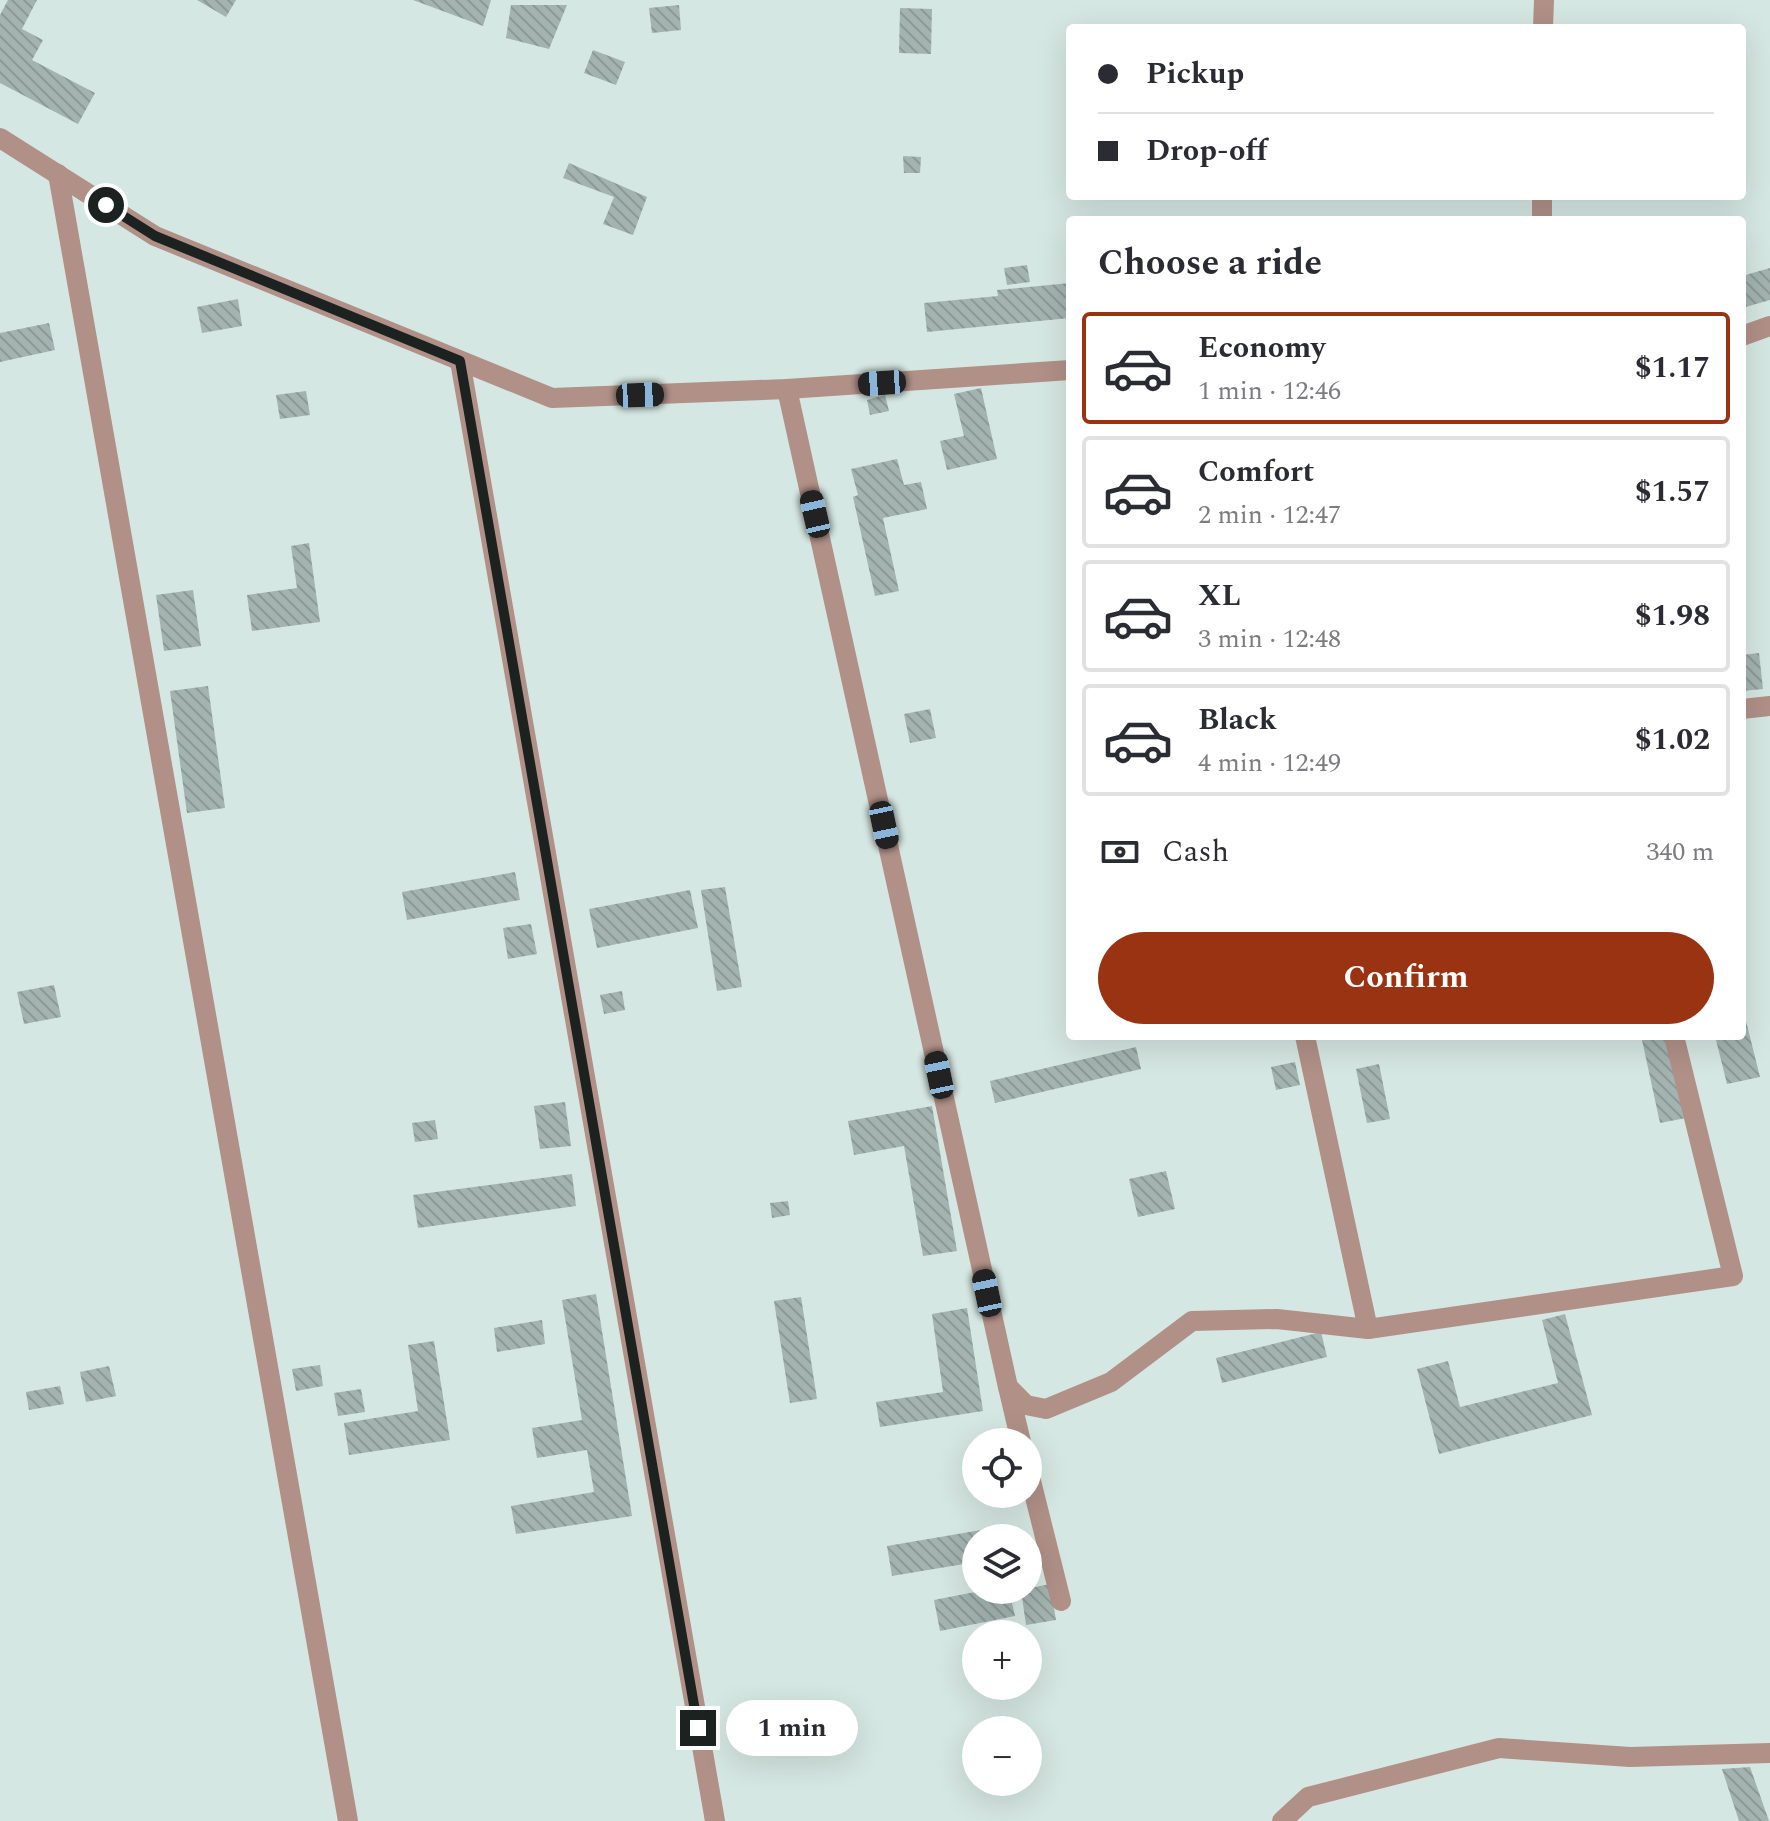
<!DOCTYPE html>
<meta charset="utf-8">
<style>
:root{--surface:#fff;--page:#f7f7f7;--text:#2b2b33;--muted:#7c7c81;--line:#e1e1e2;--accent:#9a3311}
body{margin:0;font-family:Spectral,serif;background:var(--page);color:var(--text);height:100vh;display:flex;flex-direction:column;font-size:30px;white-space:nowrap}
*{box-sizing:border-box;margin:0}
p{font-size:26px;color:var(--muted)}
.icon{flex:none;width:44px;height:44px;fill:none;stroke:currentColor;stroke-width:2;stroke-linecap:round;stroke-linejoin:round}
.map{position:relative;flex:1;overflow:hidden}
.side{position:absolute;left:1066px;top:216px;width:680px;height:824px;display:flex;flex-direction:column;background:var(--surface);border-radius:8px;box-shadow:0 8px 32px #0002}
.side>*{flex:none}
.guide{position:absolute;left:1066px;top:24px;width:680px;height:176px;border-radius:8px;box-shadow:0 8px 32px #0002;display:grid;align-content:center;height:176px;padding:0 32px;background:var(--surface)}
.controls{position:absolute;left:962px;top:1428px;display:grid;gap:16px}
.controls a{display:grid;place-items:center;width:80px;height:80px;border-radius:50%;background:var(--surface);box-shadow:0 8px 32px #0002;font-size:40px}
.end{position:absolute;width:36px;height:36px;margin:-18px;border:10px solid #1c2220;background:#fff;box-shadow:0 0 0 4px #fff}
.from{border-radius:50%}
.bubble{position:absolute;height:56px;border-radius:28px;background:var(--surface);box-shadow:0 8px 32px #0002;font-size:26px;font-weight:700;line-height:56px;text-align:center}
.car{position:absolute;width:24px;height:48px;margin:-24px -12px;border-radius:10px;box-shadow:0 0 6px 2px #0007;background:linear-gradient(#222 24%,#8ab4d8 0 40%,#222 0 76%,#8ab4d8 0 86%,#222 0)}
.guide b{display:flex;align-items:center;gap:28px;height:76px;font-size:30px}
.guide b+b{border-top:2px solid var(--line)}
.guide i{width:20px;height:20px;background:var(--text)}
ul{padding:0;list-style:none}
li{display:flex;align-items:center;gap:24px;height:112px;margin:0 16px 12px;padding:0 16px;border:4px solid var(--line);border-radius:8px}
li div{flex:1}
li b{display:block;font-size:30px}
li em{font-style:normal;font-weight:700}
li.on{border-color:var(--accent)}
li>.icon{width:72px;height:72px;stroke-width:1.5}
h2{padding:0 32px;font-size:36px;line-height:96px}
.pay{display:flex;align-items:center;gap:20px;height:88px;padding:0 32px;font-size:30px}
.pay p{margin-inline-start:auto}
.action{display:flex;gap:16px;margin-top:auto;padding:16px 32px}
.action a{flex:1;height:92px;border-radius:48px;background:var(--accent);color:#fff;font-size:32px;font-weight:700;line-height:92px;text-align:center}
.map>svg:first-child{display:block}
.building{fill:url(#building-back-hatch)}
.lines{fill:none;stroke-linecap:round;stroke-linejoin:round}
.street{stroke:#b09087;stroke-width:20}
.route{stroke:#1c2220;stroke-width:10}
</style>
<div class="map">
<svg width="1770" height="1821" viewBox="0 0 1770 1821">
<defs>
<pattern id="building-back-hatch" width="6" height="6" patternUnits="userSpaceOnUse" patternTransform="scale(2)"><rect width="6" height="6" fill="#a3b4b0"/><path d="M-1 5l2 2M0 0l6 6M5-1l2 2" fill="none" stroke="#8c9a97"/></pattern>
</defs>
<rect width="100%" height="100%" fill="#d5e7e2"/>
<!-- building -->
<g class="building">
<path d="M 8,0 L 37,0 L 22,29 L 43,40 L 32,60 L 95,93 L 78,124 L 0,83 L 0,15 Z"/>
<path d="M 197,0 L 236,0 L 226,17 Z"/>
<path d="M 413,0 L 491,0 L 483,26 Z"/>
<path d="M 511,5 L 567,5 L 549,49 L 506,38 Z"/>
<path d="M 679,5 L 681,30 L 652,33 L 649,8 Z"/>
<path d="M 900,8 L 932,9 L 931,54 L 899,53 Z"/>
<path d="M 593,50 L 625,62 L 616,85 L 584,73 Z"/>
<path d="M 903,156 L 921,157 L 920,173 L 904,173 Z"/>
<path d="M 569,163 L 647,197 L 633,235 L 603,224 L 614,197 L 563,178 Z"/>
<path d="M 1201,216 L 1201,220 L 1168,220 L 1168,218 Z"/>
<path d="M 1027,265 L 1030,282 L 1007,285 L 1004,268 Z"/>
<path d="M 1770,268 L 1770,300 L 1742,308 L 1742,276 Z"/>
<path d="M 1070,283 L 1070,318 L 927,332 L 924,303 L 998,296 L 997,290 Z"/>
<path d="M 238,299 L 242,326 L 202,333 L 197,307 Z"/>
<path d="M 49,323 L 55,350 L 0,362 L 0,333 Z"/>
<path d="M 981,388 L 997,459 L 947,470 L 940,441 L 964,436 L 954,394 Z"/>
<path d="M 306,391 L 310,415 L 280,419 L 276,395 Z"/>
<path d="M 885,395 L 889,411 L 870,415 L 867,400 Z"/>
<path d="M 897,459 L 904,485 L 921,482 L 927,509 L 883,518 L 899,591 L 875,596 L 853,497 L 858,495 L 851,469 Z"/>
<path d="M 309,543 L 320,622 L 252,631 L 247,595 L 297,588 L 291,546 Z"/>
<path d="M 193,590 L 201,646 L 164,651 L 156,595 Z"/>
<path d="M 1759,653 L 1763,689 L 1742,691 L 1742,655 Z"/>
<path d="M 208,686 L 225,808 L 187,813 L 170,691 Z"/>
<path d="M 930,709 L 936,738 L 910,743 L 904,714 Z"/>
<path d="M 515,872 L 520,900 L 407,920 L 402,892 Z"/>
<path d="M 725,887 L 742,987 L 717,991 L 701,890 Z"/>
<path d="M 690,890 L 698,928 L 597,948 L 589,909 Z"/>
<path d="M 531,924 L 537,954 L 508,959 L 503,928 Z"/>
<path d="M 54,985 L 61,1017 L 24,1024 L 17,992 Z"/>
<path d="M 622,991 L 625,1010 L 604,1014 L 600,995 Z"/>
<path d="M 1746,1021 L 1760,1077 L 1727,1084 L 1715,1036 L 1742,1036 L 1742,1022 Z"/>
<path d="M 1668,1036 L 1686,1118 L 1660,1123 L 1642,1040 Z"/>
<path d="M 1136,1047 L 1141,1069 L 995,1103 L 990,1081 Z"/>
<path d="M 1295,1062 L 1300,1085 L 1276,1090 L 1271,1067 Z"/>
<path d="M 1379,1064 L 1390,1119 L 1367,1123 L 1356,1069 Z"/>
<path d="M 565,1102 L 571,1146 L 540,1149 L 534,1106 Z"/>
<path d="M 932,1106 L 957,1251 L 923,1256 L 904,1146 L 854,1155 L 848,1121 Z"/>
<path d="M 435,1120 L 438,1139 L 415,1142 L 412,1123 Z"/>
<path d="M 1166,1171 L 1175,1209 L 1138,1217 L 1129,1179 Z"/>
<path d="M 572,1174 L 576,1206 L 418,1228 L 413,1195 Z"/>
<path d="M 788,1201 L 790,1215 L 772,1218 L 770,1203 Z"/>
<path d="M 596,1294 L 632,1516 L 516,1534 L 511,1506 L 594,1492 L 587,1450 L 537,1458 L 532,1428 L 582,1420 L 562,1300 Z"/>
<path d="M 801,1297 L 817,1399 L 790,1403 L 774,1301 Z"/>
<path d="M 967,1308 L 983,1411 L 880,1427 L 876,1402 L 943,1392 L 932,1314 Z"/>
<path d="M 1565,1314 L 1592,1415 L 1439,1454 L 1417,1369 L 1448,1361 L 1460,1407 L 1558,1383 L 1542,1320 Z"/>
<path d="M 542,1320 L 545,1344 L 497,1352 L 494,1328 Z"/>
<path d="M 1321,1332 L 1327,1357 L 1222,1383 L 1216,1358 Z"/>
<path d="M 434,1341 L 450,1440 L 349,1455 L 344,1423 L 418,1411 L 408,1345 Z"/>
<path d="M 320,1365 L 323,1386 L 296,1391 L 292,1369 Z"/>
<path d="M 109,1366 L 116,1396 L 86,1402 L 80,1372 Z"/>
<path d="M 60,1386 L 64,1404 L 29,1410 L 26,1392 Z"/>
<path d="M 361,1389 L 365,1412 L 338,1416 L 334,1393 Z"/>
<path d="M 987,1529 L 989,1538 L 976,1538 L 976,1562 L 892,1576 L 887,1546 Z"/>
<path d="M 1050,1584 L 1056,1620 L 1026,1625 L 1021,1590 Z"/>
<path d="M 985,1590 L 1009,1590 L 1015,1616 L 940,1631 L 934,1600 Z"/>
<path d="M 1750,1767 L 1769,1821 L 1739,1821 L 1722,1769 Z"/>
</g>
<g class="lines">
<!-- street -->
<g class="street">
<path d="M 1543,28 L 1544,0"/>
<path d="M 0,138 L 155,236 L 552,398 L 787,389 L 1070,370"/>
<path d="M 58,174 L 348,1821"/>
<path d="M 1542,220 L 1542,196"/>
<path d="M 1742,336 L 1770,326"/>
<path d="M 460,361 L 715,1821"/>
<path d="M 787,389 L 1008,1387 L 1026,1405 L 1046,1409 L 1111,1382 L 1192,1321 L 1277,1319 L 1368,1329"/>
<path d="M 1742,709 L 1770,706"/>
<path d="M 1305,1036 L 1368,1329 L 1733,1276 L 1674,1036"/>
<path d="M 1008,1387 L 1021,1442"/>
<path d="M 1028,1469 L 1061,1601"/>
<path d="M 1282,1821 L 1308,1797 L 1499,1748 L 1630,1757 L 1770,1753"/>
</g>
</g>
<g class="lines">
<!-- route -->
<path class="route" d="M 106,205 L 155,236 L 460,361 L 698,1728"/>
</g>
</svg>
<div class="controls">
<a><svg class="icon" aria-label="locate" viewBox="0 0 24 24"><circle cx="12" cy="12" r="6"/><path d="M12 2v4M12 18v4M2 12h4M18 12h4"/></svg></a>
<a><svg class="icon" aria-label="layers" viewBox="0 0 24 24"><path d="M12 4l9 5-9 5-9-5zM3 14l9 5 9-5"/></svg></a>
<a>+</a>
<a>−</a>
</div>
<i class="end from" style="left:106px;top:205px"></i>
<i class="end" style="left:698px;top:1728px"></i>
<div class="bubble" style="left:726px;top:1700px;width:132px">1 min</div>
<i class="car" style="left:882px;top:383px;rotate:266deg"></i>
<i class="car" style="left:640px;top:395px;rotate:88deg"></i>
<i class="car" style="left:815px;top:514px;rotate:347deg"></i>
<i class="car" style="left:884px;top:825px;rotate:168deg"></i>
<i class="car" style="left:939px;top:1075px;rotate:348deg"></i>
<i class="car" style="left:987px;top:1293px;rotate:348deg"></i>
<div class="guide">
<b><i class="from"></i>Pickup</b>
<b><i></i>Drop-off</b>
</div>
<section class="side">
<h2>Choose a ride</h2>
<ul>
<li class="on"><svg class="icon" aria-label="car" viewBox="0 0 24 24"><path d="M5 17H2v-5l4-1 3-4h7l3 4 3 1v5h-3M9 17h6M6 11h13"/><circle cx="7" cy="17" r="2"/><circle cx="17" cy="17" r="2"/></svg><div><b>Economy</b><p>1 min · 12:46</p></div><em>$1.17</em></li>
<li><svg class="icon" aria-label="car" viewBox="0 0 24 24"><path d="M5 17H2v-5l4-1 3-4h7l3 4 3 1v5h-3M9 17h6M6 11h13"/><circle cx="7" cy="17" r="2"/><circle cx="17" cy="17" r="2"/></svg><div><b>Comfort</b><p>2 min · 12:47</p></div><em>$1.57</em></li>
<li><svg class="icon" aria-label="car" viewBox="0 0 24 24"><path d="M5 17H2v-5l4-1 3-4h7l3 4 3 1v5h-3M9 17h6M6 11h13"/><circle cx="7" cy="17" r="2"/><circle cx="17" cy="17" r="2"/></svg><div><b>XL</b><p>3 min · 12:48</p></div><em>$1.98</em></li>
<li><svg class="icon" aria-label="car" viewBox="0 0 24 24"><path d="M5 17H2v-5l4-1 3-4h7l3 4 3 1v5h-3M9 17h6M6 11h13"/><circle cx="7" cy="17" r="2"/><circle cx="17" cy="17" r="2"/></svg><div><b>Black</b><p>4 min · 12:49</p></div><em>$1.02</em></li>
</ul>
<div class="pay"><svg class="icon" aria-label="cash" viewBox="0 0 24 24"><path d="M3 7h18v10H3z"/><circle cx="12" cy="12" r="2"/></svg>Cash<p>340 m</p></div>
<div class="action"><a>Confirm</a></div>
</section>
</div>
